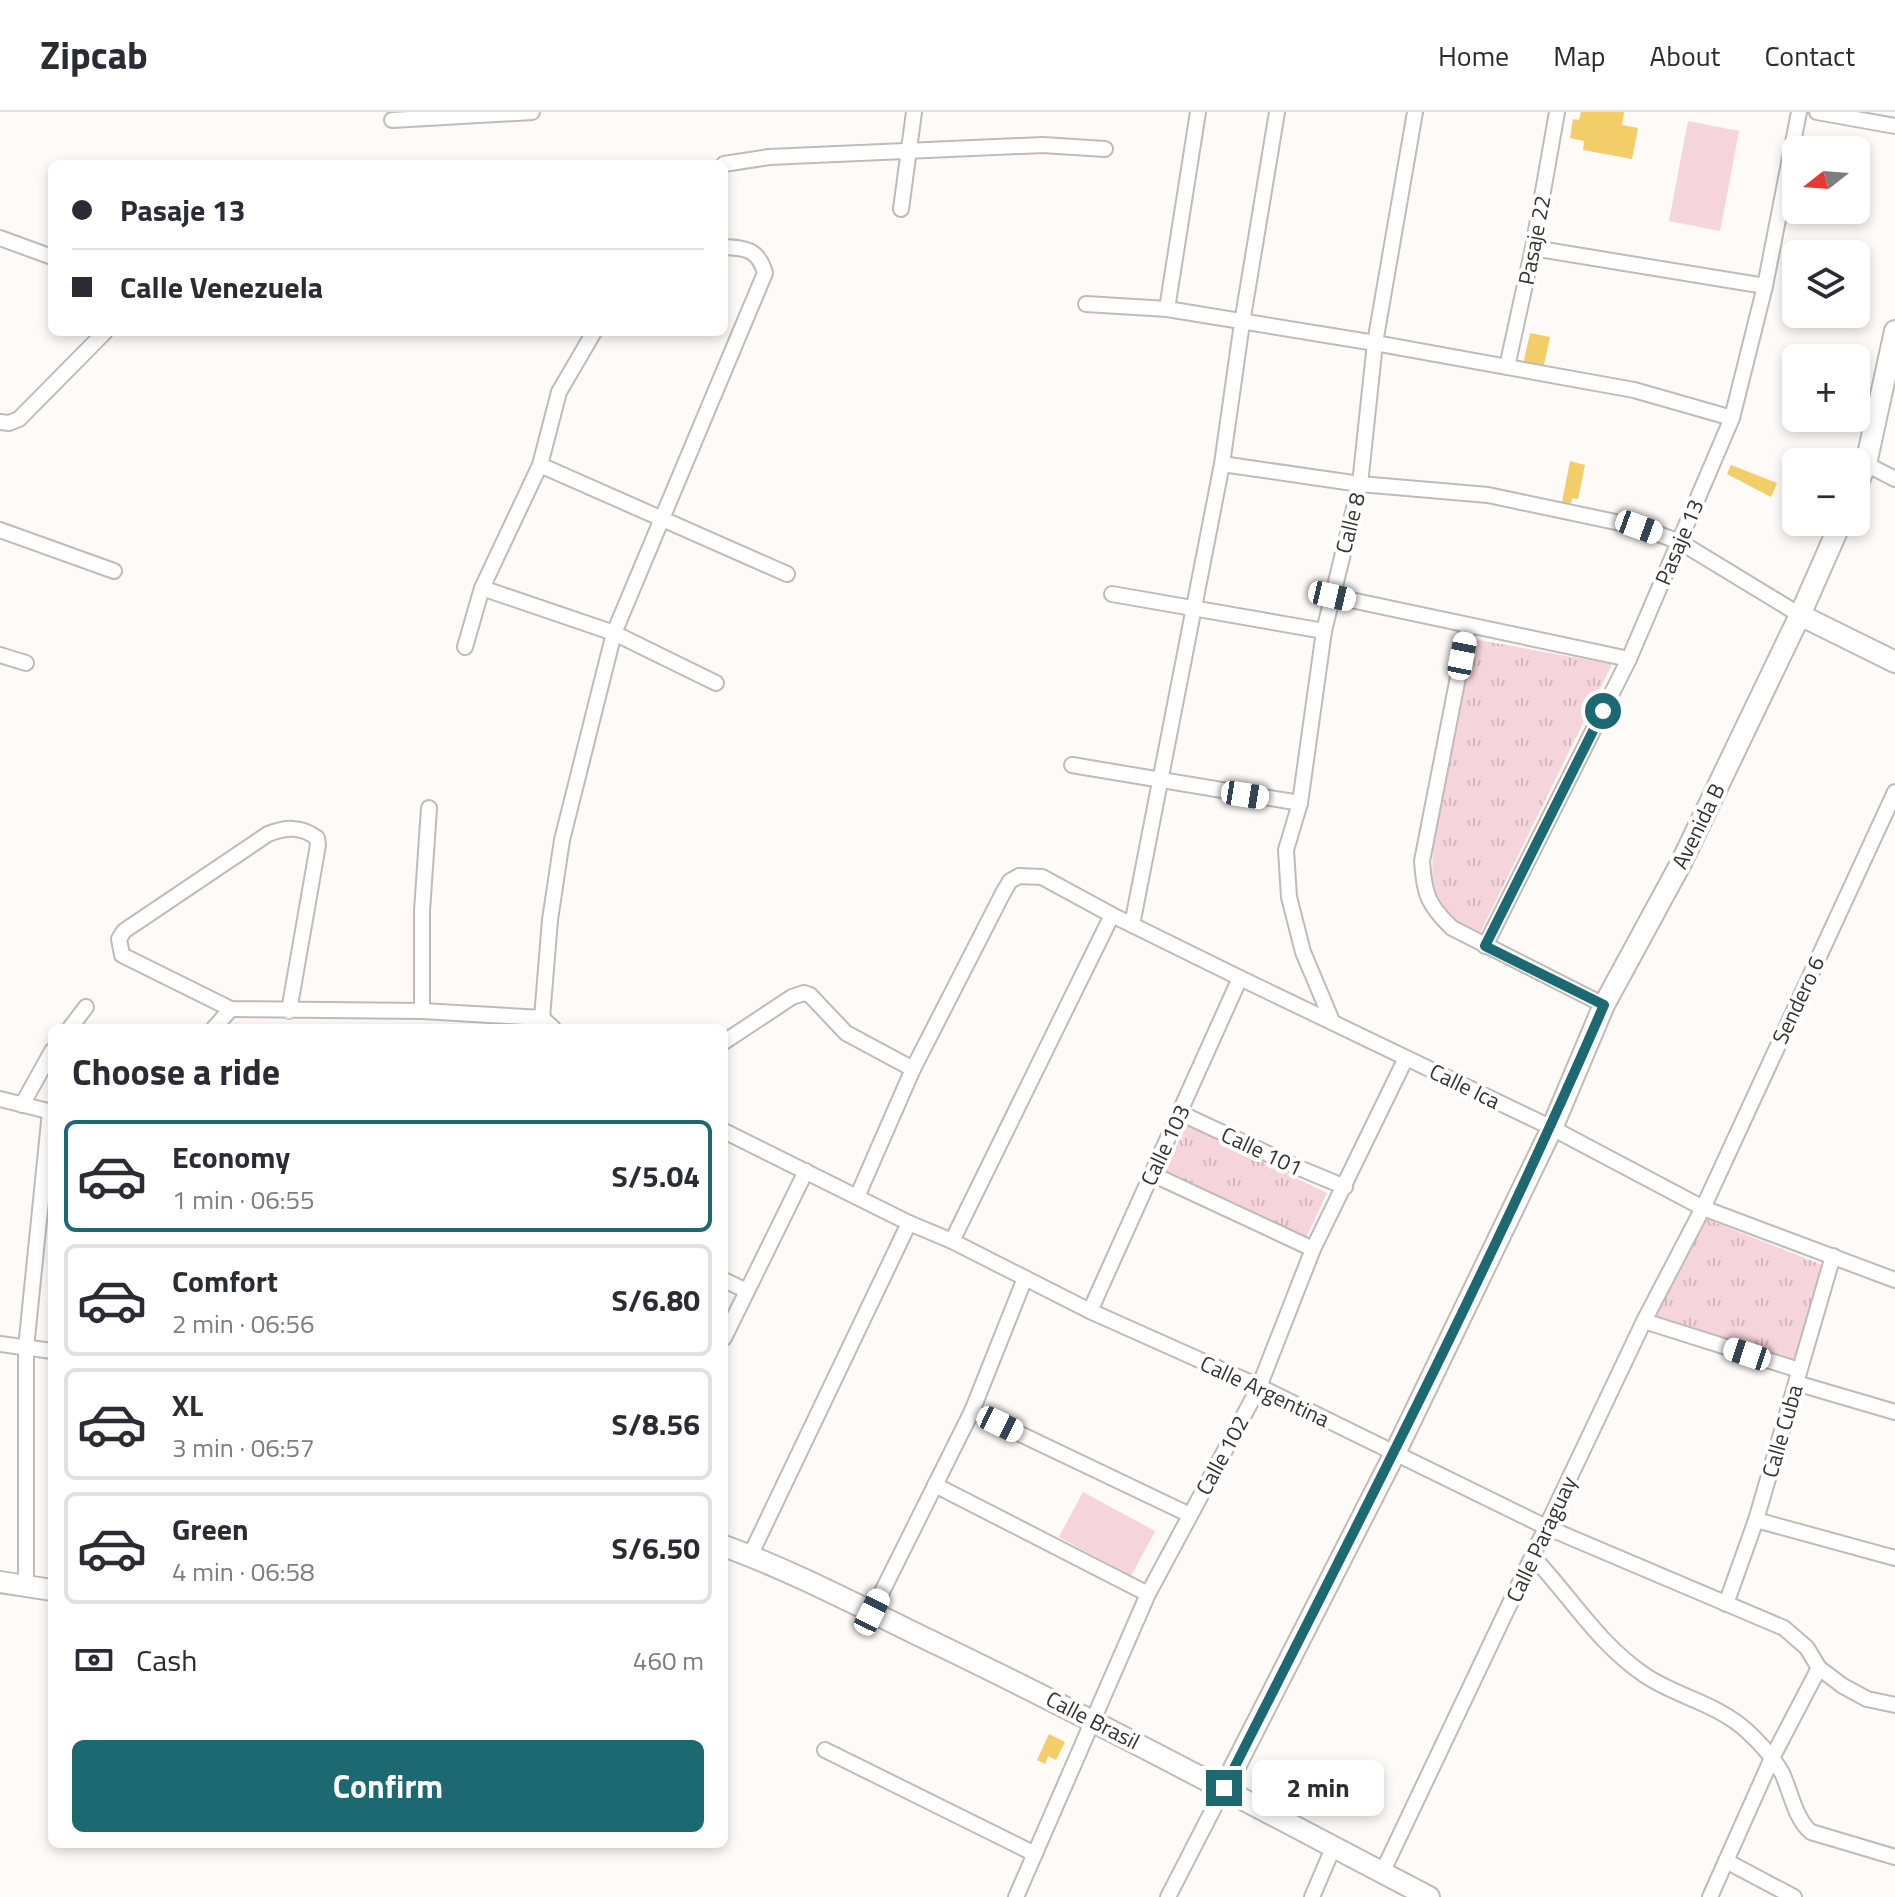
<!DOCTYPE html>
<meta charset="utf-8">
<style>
:root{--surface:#fff;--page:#f7f7f7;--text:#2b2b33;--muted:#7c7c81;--line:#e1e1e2;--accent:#1d6972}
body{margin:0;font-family:"Titillium Web",sans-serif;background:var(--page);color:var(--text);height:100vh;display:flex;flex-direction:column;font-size:30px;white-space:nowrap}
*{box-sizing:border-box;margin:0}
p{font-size:26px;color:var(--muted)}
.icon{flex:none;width:44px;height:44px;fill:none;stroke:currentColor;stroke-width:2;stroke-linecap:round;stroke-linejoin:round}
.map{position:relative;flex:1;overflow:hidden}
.details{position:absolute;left:48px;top:912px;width:680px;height:824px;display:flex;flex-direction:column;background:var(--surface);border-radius:12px;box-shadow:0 4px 12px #0003}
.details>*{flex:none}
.hud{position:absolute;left:48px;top:48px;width:680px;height:176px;border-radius:12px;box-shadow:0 4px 12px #0003;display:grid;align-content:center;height:176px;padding:0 24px;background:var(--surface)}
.needle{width:52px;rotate:253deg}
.controls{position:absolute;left:1782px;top:24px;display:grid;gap:16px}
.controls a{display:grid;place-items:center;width:88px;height:88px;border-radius:12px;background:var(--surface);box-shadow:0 4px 12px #0003;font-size:40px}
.end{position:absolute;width:36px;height:36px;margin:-18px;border:10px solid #1d6972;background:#fff;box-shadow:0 0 0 4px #fff}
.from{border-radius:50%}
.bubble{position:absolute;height:56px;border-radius:12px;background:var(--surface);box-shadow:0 4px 12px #0003;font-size:26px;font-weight:700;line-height:56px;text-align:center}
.car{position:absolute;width:24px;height:48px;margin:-24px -12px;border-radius:10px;box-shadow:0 0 6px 2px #0007;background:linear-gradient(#fff 24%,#345 0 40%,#fff 0 76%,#345 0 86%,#fff 0)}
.hud b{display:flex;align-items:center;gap:28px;height:76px;font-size:30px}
.hud b+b{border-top:2px solid var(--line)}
.hud i{width:20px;height:20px;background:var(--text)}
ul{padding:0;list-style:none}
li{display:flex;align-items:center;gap:24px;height:112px;margin:0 16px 12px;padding:0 8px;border:4px solid var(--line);border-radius:12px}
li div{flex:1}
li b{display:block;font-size:30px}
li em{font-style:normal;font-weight:700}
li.on{border-color:var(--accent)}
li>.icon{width:72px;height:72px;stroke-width:1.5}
h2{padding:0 24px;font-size:36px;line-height:96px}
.pay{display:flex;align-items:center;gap:20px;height:88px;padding:0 24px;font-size:30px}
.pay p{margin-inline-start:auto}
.cta{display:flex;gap:16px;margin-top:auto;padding:16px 24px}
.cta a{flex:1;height:92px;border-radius:12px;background:var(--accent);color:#fff;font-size:32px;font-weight:700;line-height:92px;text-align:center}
header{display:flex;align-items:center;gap:48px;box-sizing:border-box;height:112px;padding:0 40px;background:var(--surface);border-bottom:2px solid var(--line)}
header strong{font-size:38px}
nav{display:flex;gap:44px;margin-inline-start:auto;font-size:28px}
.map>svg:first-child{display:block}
.green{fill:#f6d4dc}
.park{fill:url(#park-tufts)}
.building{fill:#f3cd67}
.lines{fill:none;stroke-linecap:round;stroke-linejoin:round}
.street-casing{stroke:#c1bbb6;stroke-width:18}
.secondary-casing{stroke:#c1bbb6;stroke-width:24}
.street{stroke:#fff;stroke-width:14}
.secondary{stroke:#fff;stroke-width:20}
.route{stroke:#1d6972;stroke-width:10}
.labels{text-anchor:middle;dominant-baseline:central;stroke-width:8;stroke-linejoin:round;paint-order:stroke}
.street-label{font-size:22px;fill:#353331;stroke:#fff}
</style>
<header>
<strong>Zipcab</strong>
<nav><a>Home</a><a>Map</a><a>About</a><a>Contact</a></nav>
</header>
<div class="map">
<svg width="1895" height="1785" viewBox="0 0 1895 1785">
<defs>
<pattern id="park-tufts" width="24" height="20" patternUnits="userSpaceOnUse" patternTransform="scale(2)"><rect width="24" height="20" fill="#f6d4dc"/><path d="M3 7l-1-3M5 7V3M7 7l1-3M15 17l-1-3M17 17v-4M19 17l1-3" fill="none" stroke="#d4b6bd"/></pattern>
</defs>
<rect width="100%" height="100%" fill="#fefaf7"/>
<!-- green -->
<g class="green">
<path d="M 1688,9 L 1739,19 L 1720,119 L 1669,109 Z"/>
<path d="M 1083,1380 L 1155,1419 L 1131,1464 L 1059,1425 Z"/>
</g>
<!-- park -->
<g class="park">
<path d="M 1473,527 L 1612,552 L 1479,823 L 1449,804 L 1432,775 L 1433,727 Z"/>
<path d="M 1186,1013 L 1327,1081 L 1305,1128 L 1164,1061 Z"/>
<path d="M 1704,1106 L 1825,1154 L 1795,1251 L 1656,1205 Z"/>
</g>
<!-- building -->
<g class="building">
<path d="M 1581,0 L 1624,0 L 1622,13 L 1638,16 L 1632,47 L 1583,38 L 1584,29 L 1570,26 L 1573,7 L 1579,8 Z"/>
<path d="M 1530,221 L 1550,225 L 1543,257 L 1523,253 Z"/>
<path d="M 1570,349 L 1585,353 L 1578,387 L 1572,386 L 1571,392 L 1562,390 Z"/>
<path d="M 1731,353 L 1777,371 L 1771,385 L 1727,362 Z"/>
<path d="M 1049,1622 L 1065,1630 L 1056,1648 L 1048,1644 L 1045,1652 L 1037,1648 Z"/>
</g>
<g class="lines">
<!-- street casing -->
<g class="street-casing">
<g id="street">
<path d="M 1817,0 L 1895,14"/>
<path d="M 392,8 L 532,0"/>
<path d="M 724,52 L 769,45 L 1043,33 L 1105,37"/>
<path d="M 901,97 L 914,0"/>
<path d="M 0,126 L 52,145"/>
<path d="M 1533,136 L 1765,174"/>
<path d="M 1086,192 L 1167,197 L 1375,231 L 1634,278 L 1732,306"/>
<path d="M 1167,197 L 1198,0"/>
<path d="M 1507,255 L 1533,136 L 1557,0"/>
<path d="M 0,310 L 9,311 L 19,307 L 105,220"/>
<path d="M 1222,352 L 1360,372 L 1488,383 L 1639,415 L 1680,430 L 1800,503"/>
<path d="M 1866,352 L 1895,367"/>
<path d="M 540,353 L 787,462"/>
<path d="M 0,418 L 114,459"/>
<path d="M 482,476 L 614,521 L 716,571"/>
<path d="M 1112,482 L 1324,519"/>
<path d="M 1332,484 L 1629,547"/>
<path d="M 1468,514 L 1422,749 C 1424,782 1428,793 1452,816 L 1604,893"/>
<path d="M 465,535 L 482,476 L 540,353 L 559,280 L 594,220"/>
<path d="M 0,543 L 26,551"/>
<path d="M 1072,653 L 1300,691"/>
<path d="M 1132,813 L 1222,352 L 1242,211 L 1277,0"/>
<path d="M 1485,834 L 1629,547 L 1732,306 L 1765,174 L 1799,0"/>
<path d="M 289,899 L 318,733 L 317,726 C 301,714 286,715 268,722 L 124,819 L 119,827 L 122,843 L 231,897 L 422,899 L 542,906 L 553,916"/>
<path d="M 422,899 L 422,799 L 429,696"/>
<path d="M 542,906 L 550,808 L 562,728 L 614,521 L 765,161 C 758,137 746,136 724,135"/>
<path d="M 1332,909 L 1303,840 L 1289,785 L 1286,738 L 1300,691 L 1324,519 L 1360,372 L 1375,231 L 1415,0"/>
<path d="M 70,916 L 86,895"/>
<path d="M 214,916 L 231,897"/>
<path d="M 724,930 L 792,885 L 804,881 L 810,883 L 846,921 L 913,957"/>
<path d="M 0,987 L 52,1000"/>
<path d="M 22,993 L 52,939"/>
<path d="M 1180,1001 L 1292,1053 L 1345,1075"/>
<path d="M 724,1019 L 909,1111 L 952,1129 L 1090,1199 L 1258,1274 L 1546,1415 L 1784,1516 L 1807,1536 L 1819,1556 L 1843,1574 L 1867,1587 L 1895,1593"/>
<path d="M 1152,1062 L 1313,1137"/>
<path d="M 857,1085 L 913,957 L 1003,781 L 1010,769 L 1019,764 L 1042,765 L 1112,803 L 1240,866 L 1552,1016 L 1703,1096 L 1895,1168"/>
<path d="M 952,1129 L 1112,803"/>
<path d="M 724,1168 L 747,1179"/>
<path d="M 1090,1199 L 1240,866"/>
<path d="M 1644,1209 L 1799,1258"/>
<path d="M 724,1226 L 806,1059"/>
<path d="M 0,1232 L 52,1239"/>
<path d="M 1796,1271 L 1895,1300"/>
<path d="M 972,1299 L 1190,1403"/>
<path d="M 935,1373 L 1148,1482"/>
<path d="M 1756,1408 L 1895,1446"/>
<path d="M 750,1444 L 909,1111"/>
<path d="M 1533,1445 C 1571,1485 1598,1532 1646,1564 C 1678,1585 1718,1592 1747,1619 C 1760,1631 1773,1645 1782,1661 C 1791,1680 1795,1707 1811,1720 L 1895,1745"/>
<path d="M 26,1475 L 26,1236 L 50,1000"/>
<path d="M 1726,1492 L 1756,1408 L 1833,1144"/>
<path d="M 872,1500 L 972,1299 L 1025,1166"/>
<path d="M 825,1638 L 1035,1742"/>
<path d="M 1726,1749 L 1794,1785"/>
<path d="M 1382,1761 L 1644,1209 L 1703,1096 L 1895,680"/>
<path d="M 1016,1785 L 1148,1482 L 1259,1275 L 1313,1137 L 1406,946"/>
<path d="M 1168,1785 L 1224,1676"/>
<path d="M 1312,1785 L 1333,1736"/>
<path d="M 1710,1785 L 1772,1646 L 1819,1556"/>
</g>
</g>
<!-- secondary casing -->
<g class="secondary-casing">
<g id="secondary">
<path d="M 1856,375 L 1866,352 L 1895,219"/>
<path d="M 1800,503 L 1895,550"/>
<path d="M 724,1434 C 798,1461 868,1499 939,1533 C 1105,1613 1266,1700 1429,1785"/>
<path d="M 0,1470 L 52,1478"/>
<path d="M 1224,1676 L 1395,1341 L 1552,1016 L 1604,893 L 1680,753 L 1800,503 L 1841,410"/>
</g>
</g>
<!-- street -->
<use href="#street" class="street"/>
<!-- secondary -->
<use href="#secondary" class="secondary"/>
</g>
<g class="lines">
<!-- route -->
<path class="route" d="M 1224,1676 C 1355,1417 1489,1159 1604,893 L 1485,834 L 1603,599"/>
</g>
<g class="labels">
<!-- street labels -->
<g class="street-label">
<text transform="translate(1534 128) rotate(-79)">Pasaje 22</text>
<text transform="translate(1350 411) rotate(-76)">Calle 8</text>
<text transform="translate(1679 430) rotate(-67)">Pasaje 13</text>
<text transform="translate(1698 714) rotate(-64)">Avenida B</text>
<text transform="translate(1798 888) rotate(-65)">Sendero 6</text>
<text transform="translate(1465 974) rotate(26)">Calle Ica</text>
<text transform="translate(1165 1033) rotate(-65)">Calle 103</text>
<text transform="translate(1262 1039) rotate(25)">Calle 101</text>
<text transform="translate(1265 1279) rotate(25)">Calle Argentina</text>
<text transform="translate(1782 1319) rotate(-74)">Calle Cuba</text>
<text transform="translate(1222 1343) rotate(-62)">Calle 102</text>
<text transform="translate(1541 1427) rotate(-65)">Calle Paraguay</text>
<text transform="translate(1093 1608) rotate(27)">Calle Brasil</text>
</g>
</g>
</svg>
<div class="controls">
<a><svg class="needle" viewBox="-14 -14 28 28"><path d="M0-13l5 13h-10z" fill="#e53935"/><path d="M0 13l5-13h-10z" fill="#7c7c81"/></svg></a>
<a><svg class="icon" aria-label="layers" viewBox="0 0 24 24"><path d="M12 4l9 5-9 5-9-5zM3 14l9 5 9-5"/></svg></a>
<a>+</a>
<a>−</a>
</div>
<i class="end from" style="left:1603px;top:599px"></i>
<i class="end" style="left:1224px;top:1676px"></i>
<div class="bubble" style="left:1252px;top:1648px;width:132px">2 min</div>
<i class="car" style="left:1639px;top:415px;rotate:110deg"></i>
<i class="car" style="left:1332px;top:484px;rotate:103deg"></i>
<i class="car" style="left:1462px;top:544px;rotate:11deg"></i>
<i class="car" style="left:1245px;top:683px;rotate:99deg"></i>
<i class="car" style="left:1747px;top:1242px;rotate:288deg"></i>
<i class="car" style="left:1000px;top:1312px;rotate:116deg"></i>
<i class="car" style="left:872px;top:1500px;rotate:26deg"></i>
<div class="hud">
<b><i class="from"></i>Pasaje 13</b>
<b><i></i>Calle Venezuela</b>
</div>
<section class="details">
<h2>Choose a ride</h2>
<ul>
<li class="on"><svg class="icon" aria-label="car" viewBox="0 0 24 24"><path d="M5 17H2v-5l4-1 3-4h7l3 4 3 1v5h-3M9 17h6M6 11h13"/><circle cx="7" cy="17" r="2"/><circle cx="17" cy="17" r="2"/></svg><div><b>Economy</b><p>1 min · 06:55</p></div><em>S/5.04</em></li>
<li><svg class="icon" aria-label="car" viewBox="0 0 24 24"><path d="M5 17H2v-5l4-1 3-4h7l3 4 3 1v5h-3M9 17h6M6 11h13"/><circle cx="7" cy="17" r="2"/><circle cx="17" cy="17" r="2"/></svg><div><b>Comfort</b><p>2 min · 06:56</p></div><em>S/6.80</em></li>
<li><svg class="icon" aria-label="car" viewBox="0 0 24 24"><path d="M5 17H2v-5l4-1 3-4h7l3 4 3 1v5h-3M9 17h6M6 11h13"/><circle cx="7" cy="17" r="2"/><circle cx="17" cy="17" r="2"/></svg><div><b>XL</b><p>3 min · 06:57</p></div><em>S/8.56</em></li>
<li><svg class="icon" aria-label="car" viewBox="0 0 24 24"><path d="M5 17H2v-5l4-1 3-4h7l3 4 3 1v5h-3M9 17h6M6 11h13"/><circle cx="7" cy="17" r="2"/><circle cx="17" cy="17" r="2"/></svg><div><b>Green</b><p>4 min · 06:58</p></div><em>S/6.50</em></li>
</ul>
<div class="pay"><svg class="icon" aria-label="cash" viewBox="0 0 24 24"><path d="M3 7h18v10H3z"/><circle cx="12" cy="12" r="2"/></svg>Cash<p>460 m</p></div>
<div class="cta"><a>Confirm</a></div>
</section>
</div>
